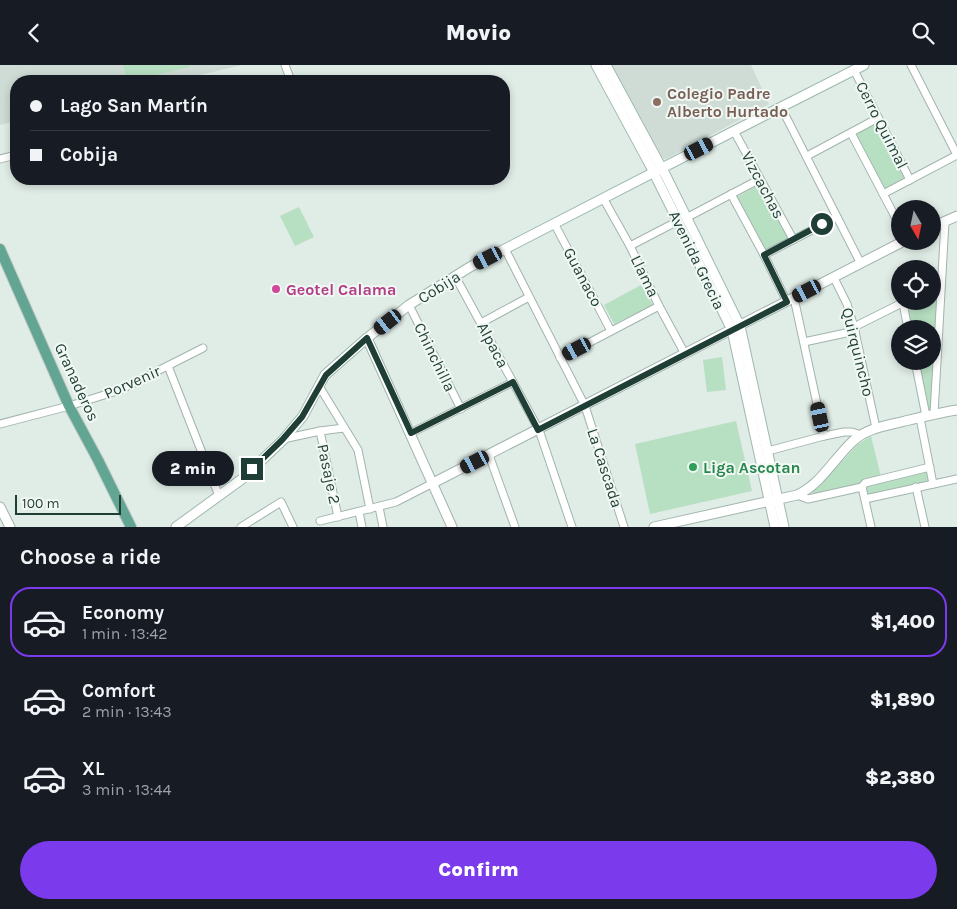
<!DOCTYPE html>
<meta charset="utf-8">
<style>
:root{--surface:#171b24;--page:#20242c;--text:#f1f3f6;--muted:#9ea1a6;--line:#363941;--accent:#7c3aed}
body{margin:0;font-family:Karla,sans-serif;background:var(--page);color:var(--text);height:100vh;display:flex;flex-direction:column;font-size:19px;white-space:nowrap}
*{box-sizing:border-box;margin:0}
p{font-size:16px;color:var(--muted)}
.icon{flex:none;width:28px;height:28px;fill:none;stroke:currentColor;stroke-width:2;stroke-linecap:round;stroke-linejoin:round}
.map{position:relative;height:462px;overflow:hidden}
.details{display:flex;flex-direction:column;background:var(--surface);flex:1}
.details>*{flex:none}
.top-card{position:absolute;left:10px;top:10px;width:500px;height:110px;border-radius:20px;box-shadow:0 2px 8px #0003;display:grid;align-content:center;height:110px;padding:0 20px;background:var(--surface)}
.needle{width:32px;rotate:171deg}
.controls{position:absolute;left:891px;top:135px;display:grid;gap:10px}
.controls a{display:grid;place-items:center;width:50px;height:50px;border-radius:50%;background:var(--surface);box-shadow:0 2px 8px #0003;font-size:25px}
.scale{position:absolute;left:15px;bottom:12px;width:106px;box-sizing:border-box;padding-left:5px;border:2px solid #1f3e35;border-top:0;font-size:14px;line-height:18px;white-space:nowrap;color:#1f3e35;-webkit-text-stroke:4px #f1f8f4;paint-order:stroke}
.end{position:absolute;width:22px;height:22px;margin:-11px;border:6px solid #1f3e35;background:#fff;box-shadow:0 0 0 2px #fff}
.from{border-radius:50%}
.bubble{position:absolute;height:35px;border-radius:18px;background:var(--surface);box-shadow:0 2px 8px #0003;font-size:16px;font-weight:800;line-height:35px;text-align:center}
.car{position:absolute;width:15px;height:30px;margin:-15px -8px;border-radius:6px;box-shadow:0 0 4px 1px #0007;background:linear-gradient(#222 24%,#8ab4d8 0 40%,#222 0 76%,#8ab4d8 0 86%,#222 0)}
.top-card b{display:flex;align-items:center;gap:18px;height:48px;font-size:19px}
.top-card b+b{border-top:1px solid var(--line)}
.top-card i{width:12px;height:12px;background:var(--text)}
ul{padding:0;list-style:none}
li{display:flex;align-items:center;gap:15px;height:70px;margin:0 10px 8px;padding:0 10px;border:2px solid transparent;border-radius:20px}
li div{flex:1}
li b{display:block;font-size:19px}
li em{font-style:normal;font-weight:800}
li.active{border-color:var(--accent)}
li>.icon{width:45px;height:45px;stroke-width:1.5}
h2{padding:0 20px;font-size:22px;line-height:60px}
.primary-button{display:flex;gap:10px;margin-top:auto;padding:10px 20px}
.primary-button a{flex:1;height:58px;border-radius:30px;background:var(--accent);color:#fff;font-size:20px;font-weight:800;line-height:58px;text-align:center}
header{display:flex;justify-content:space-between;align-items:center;height:65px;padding:0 20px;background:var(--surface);font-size:22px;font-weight:800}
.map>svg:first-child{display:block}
.built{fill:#cedcd5}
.green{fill:#b7dfc1}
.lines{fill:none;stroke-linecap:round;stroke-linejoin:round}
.minor-casing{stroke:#a2b4ad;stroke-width:9}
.tertiary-casing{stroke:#a2b4ad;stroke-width:11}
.secondary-casing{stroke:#9db9ae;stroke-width:11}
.primary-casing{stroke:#c0c9c6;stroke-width:12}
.minor{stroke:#fff;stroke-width:7}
.tertiary{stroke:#fff;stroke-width:9}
.secondary{stroke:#fff;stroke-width:9}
.primary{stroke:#61a592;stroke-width:10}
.route{stroke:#1f3e35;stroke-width:6}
.education-dot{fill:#8d6e63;stroke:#f1f8f4;stroke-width:2}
.hotel-dot{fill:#d1479c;stroke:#f1f8f4;stroke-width:2}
.leisure-dot{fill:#2e9e5b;stroke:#f1f8f4;stroke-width:2}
.labels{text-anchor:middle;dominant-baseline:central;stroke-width:4;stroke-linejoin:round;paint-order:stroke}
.education-label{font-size:16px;font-weight:bold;fill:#785e54;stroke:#f1f8f4;text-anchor:start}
.street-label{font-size:16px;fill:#1f3e35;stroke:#f1f8f4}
.hotel-label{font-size:16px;font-weight:bold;fill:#b23c85;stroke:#f1f8f4;text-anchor:start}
.leisure-label{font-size:16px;font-weight:bold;fill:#27864d;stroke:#f1f8f4;text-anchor:start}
</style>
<header><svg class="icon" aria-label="back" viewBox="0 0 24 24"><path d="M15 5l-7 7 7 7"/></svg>Movio<svg class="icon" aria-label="search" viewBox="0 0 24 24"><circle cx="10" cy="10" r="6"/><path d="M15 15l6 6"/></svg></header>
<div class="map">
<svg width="957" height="462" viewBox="0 0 957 462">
<rect width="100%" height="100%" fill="#e0ece6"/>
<!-- built -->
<g class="built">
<path d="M 0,0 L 242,0 L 175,16 L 16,16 L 16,56 L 0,60 Z"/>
<path d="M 612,0 L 751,0 L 769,39 L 666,94 L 661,93 Z"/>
</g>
<!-- green -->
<g class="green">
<path d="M 123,0 L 190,0 L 190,2 L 127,16 Z"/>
<path d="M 876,58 L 907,114 L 886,126 L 854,69 Z"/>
<path d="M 760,119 L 789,173 L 766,185 L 737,132 Z"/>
<path d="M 299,142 L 314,172 L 295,181 L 280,151 Z"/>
<path d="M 641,220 L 653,240 L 614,259 L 604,240 Z"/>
<path d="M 933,226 L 937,228 L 932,344 L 927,345 L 918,296 L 932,296 L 932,264 L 911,264 L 907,240 L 914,236 L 932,236 Z"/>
<path d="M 722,292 L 726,325 L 707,327 L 703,295 Z"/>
<path d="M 736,356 L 752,426 L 650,449 L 635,379 Z"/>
<path d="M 871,371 L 881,412 L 814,431 L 812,424 L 819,422 L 857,380 Z"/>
<path d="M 927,404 L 930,417 L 870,430 L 868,429 L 865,422 L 869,418 Z"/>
</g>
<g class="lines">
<!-- minor casing -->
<g class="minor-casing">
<g id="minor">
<path d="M 285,0 L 291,16"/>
<path d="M 911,0 L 957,90"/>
<path d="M 854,5 L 910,115"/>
<path d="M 781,42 L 861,199"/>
<path d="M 734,66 L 793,174"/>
<path d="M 851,68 L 900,161"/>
<path d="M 807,91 L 878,53"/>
<path d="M 0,94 L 16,90"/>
<path d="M 731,129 L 764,190 L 787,237"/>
<path d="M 883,129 L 957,90"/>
<path d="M 603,133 L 630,181 L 659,241 L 685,289"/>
<path d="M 686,153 L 760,114"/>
<path d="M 554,158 L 611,266"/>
<path d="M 630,181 L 678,156"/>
<path d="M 505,184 L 585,341 L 624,462"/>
<path d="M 764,190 L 837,152"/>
<path d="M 455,211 L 539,365 L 572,462"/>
<path d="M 834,213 L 847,239 L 854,262 L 876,363"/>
<path d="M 794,233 L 824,371"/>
<path d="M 903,238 L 908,264"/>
<path d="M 409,240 L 461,344"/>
<path d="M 481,258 L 529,232"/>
<path d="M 854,262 L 906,236"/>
<path d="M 804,277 L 855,266"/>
<path d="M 560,293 L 659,241"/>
<path d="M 915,296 L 926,351"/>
<path d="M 168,301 L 219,431"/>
<path d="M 319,321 L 358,385 L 370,444"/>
<path d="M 934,349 L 945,157"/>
<path d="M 920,353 L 933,419"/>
<path d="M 0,359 L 69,341 L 120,325 L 203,283"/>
<path d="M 320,366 L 338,452"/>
<path d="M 411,368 L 513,317"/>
<path d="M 283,374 L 320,366 L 344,363"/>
<path d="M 768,386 L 824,371 L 844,367 L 852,367 L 861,370"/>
<path d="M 489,390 L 515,462"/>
<path d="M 862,422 L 865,418 L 930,402"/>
<path d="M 862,422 L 871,462"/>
<path d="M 916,422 L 925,462"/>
<path d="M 797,430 L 808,434 L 862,422"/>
<path d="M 865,434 L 957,414"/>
<path d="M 379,442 L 383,462"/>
<path d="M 359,447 L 362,462"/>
<path d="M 320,456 L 396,437 L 433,418"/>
<path d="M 241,462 L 281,437 L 293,462"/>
</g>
</g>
<!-- tertiary casing -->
<g class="tertiary-casing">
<g id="tertiary">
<path d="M 932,162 L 957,151"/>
<path d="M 367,273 L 452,462"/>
<path d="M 433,418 L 904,176"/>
<path d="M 0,442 L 10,462"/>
<path d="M 654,462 L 797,430 C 821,419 833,395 852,377 C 866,363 886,361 905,356 C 922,352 939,348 957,345"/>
</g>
</g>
<!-- secondary casing -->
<g class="secondary-casing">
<g id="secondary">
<path d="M 596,0 L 650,100 L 732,265 L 775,462"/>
<path d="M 606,0 L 666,111 L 740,261 L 784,462"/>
<path d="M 176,462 L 242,414 L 283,375 L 303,351 L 325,310 L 367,273 L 409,240 L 470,202 L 734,66 L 864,0"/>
</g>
</g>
<!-- primary casing -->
<g class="primary-casing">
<path id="primary" d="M 0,184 L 69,341 L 98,395 L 131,462"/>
</g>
<!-- minor -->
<use href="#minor" class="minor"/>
<!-- tertiary -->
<use href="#tertiary" class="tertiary"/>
<!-- secondary -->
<use href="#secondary" class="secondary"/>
<!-- primary -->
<use href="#primary" class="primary"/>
</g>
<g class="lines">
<!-- route -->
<path class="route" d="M 252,404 L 282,375 L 302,352 L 326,310 L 367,273 L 411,368 L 513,317 L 538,365 L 787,237 L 764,190 L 822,159"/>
</g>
<!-- markers -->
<circle class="education-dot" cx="657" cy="37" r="5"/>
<circle class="hotel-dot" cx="276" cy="224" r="5"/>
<circle class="leisure-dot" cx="693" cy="402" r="5"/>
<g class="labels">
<!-- education labels -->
<g class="education-label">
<text x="667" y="28">Colegio Padre<tspan x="667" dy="18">Alberto Hurtado</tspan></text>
</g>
<!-- street labels -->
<g class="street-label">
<text transform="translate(882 60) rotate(63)">Cerro Quimal</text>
<text transform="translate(763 120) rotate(62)">Vizcachas</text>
<text transform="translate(697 195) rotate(64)">Avenida Grecia</text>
<text transform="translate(645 211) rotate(64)">Llama</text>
<text transform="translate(583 212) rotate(62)">Guanaco</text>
<text transform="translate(439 222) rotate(-32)">Cobija</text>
<text transform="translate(493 280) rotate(62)">Alpaca</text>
<text transform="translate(858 287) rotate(76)">Quirquincho</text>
<text transform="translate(435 292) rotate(64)">Chinchilla</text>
<text transform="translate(77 317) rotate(65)">Granaderos</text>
<text transform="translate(132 317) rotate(-24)">Porvenir</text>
<text transform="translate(605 403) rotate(72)">La Cascada</text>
<text transform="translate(329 409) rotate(78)">Pasaje 2</text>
</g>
<!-- hotel labels -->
<g class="hotel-label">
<text x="286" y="224">Geotel Calama</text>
</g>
<!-- leisure labels -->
<g class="leisure-label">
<text x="703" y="402">Liga Ascotan</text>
</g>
</g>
</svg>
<div class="controls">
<a><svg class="needle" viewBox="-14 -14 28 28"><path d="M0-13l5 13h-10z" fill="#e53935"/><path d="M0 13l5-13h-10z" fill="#9ea1a6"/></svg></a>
<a><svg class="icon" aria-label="locate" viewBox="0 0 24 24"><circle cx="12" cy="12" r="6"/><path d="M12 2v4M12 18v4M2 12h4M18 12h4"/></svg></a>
<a><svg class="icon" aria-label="layers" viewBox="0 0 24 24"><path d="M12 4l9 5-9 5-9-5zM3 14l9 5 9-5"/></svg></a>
</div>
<div class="scale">100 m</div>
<i class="end from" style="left:822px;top:159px"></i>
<i class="end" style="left:252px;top:404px"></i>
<div class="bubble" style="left:152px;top:386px;width:82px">2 min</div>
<i class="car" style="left:699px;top:84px;rotate:63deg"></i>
<i class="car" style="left:488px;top:193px;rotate:243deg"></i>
<i class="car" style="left:807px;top:226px;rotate:243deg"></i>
<i class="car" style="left:388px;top:257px;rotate:232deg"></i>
<i class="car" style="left:577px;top:284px;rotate:242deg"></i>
<i class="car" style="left:820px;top:352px;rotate:348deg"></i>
<i class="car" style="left:475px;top:397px;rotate:243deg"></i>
<div class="top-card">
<b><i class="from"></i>Lago San Martín</b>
<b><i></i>Cobija</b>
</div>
</div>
<section class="details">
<h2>Choose a ride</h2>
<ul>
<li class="active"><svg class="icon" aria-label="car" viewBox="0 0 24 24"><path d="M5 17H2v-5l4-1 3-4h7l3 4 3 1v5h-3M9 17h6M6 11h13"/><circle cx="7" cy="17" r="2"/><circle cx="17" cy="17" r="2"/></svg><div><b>Economy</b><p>1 min · 13:42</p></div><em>$1,400</em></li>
<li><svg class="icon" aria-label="car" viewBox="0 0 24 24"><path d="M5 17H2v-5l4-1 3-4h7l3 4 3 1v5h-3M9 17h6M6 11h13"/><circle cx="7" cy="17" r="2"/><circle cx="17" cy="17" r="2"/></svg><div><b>Comfort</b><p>2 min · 13:43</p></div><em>$1,890</em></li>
<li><svg class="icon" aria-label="car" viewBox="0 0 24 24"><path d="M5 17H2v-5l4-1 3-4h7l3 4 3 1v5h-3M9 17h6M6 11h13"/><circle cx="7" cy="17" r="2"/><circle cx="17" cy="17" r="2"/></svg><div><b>XL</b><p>3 min · 13:44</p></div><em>$2,380</em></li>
</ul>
<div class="primary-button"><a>Confirm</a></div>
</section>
